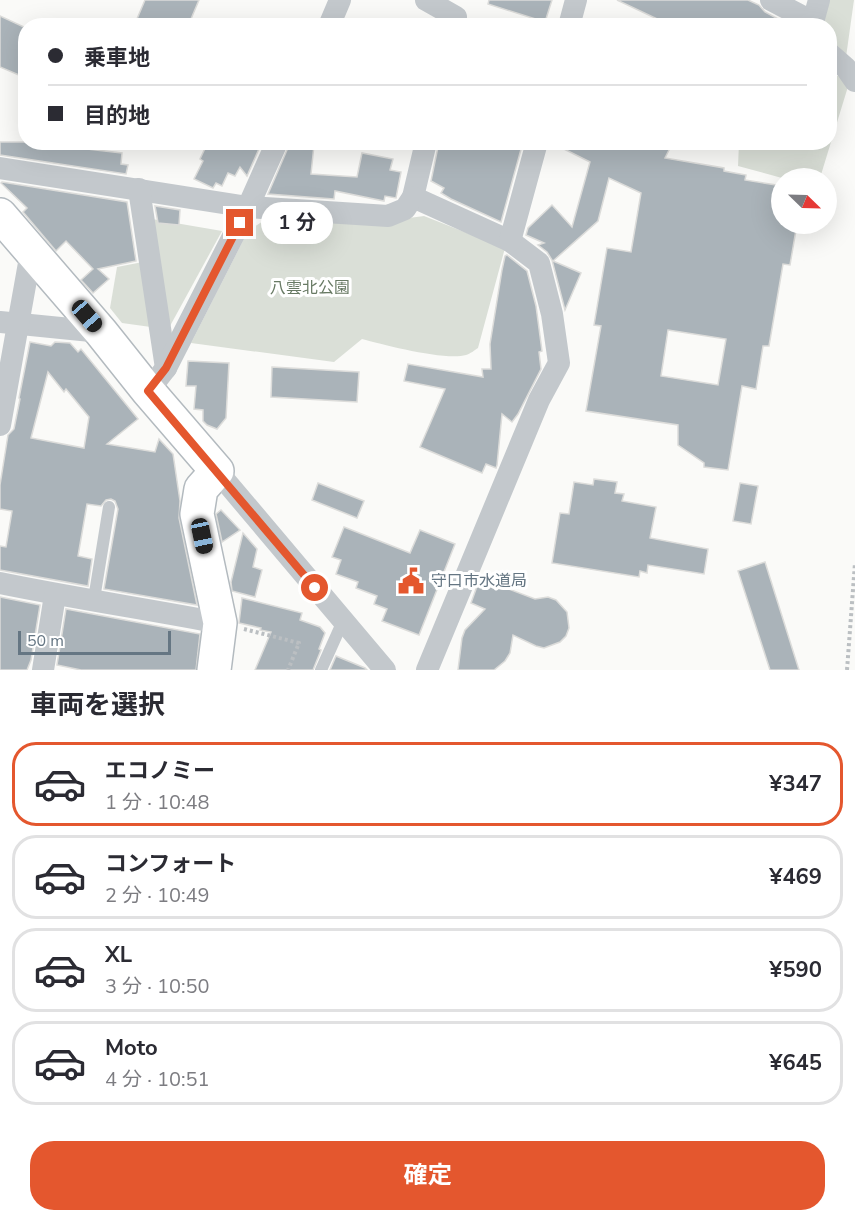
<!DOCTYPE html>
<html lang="ja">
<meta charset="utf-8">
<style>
:root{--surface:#fff;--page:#f7f7f7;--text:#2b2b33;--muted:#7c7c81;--line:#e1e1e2;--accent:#e4572e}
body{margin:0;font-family:"Nunito Sans","Noto Sans JP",sans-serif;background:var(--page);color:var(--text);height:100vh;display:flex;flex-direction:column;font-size:22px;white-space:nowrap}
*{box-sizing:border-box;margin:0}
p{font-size:20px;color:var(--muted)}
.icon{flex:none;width:33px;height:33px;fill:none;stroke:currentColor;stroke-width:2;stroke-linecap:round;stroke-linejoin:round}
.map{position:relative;height:670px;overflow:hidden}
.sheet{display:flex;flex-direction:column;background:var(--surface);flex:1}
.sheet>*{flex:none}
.top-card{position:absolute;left:18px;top:18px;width:819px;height:132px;border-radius:24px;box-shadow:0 6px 24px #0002;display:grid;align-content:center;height:132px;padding:0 30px;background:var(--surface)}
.needle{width:39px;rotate:113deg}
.controls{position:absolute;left:771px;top:168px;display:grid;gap:12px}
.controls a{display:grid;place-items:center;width:66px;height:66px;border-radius:50%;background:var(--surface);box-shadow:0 6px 24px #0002;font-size:30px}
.scale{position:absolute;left:18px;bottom:15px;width:153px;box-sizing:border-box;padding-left:6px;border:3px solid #657683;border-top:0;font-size:16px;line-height:21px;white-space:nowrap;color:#657683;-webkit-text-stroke:4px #fff;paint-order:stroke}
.end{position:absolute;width:27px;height:27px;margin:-14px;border:8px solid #e4572e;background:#fff;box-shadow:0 0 0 3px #fff}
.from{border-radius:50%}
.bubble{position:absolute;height:42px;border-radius:21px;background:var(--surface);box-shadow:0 6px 24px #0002;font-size:20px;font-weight:700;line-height:42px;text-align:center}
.car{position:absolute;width:18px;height:36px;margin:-18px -9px;border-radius:8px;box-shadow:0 0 4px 2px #0007;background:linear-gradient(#222 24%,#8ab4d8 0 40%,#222 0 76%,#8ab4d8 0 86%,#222 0)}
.top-card b{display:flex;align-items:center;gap:21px;height:57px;font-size:22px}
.top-card b+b{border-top:2px solid var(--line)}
.top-card i{width:15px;height:15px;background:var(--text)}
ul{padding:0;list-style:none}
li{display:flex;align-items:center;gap:18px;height:84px;margin:0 12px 9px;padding:0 18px;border:3px solid var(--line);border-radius:24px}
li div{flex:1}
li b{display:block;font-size:22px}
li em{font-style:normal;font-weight:700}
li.active{border-color:var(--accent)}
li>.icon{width:54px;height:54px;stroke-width:1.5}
h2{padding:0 30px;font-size:27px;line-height:72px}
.button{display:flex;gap:12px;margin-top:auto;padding:12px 30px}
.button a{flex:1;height:69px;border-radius:24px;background:var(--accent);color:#fff;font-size:24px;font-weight:700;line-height:69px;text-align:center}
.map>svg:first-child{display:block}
.green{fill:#dadfd7}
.building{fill:#aab3b9;stroke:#dcdcda;stroke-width:1.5;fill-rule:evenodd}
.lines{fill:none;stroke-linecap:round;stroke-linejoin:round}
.secondary-casing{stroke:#b3babf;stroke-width:36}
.path{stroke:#bbbfc2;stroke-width:4;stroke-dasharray:3 3;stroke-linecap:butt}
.lane{stroke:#c3c8cc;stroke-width:12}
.street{stroke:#c3c8cc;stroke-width:22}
.secondary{stroke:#fff;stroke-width:33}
.route{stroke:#e4572e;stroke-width:8}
.labels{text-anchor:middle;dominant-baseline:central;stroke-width:6;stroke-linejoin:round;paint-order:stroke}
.park-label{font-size:16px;fill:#687a64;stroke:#fff}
.poi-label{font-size:16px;fill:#657683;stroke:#fff;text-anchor:start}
</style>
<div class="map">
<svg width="855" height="670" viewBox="0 0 855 670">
<rect width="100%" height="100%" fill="#fafaf8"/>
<!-- green -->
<g class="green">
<path d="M 828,0 L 854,0 L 846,57 L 837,54 L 830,40 L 830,26 L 822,25 Z"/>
<path d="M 835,75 L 850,80 L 820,178 L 782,178 L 738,166 L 739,143 L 830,142 L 830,79 Z"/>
<path d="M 274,214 L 386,221 L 424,216 L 505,248 L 478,348 C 475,350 470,354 466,355 C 446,361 384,345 362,339 L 334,362 L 191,343 L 248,231 Z"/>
<path d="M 152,219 L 222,231 L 164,337 Z"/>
<path d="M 148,261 L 158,328 L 122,323 L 110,308 L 117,267 Z"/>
</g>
<!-- building -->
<g class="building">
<path d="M 145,0 L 199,0 L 188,26 L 134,26 Z"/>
<path d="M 489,0 L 552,0 L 545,22 L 488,4 Z"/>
<path d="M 617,0 L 748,0 L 759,5 L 765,12 L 791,26 L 672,26 Z"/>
<path d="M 0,16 L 26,28 L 26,78 L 0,67 Z"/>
<path d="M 0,142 L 80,142 L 79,148 L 122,153 L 121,164 L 128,165 L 126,174 L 0,155 Z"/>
<path d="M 208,142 L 262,142 L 247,176 L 240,167 L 235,176 L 228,173 L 222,186 L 216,183 L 213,188 L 194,179 L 203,161 L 200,159 Z"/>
<path d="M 439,142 L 523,142 L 501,222 L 451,199 L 441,193 L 444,188 L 431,181 Z"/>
<path d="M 550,142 L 673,142 L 665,158 L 724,168 L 724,171 L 746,175 L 745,180 L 782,186 L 782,224 L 797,224 L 790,265 L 783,264 L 769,346 L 763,346 L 756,389 L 742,386 L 728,470 L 704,467 L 704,463 L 678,445 L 678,425 L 586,411 L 601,326 L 594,325 L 607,248 L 631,252 L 641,193 L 609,178 L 598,221 L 553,261 L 581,273 L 565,310 L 552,260 L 547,252 L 538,245 L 544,243 L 526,235 L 528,228 L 552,205 L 572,227 L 590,162 ZM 668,330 L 726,339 L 718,385 L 661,376 Z"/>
<path d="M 290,143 L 314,145 L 311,174 L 357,177 L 362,153 L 393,159 L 390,170 L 401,172 L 396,198 L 385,196 L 384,201 L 335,191 L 334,199 L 268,194 Z"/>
<path d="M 2,182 L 127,202 L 136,261 L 98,269 L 109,279 L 93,293 L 81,280 L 93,269 L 66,241 L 56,251 L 23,212 L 27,208 L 1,183 Z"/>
<path d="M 155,206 L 180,210 L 179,225 L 158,223 Z"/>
<path d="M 507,255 L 527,271 L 536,306 L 542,351 L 539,352 L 541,369 L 518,414 L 512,422 L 502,414 L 497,465 L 496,468 L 486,464 L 482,473 L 420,447 L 445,389 L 404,381 L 408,364 L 483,377 L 482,369 L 491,369 L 490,344 L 502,270 L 505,256 Z"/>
<path d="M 30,342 L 51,346 L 55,342 L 70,343 L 78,352 L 81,349 L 138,419 L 107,444 L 155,452 L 159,439 L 173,454 L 180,501 L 179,518 L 197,605 L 104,589 L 118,509 L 115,501 L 111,499 L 106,500 L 101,506 L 87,504 L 78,556 L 92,559 L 88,586 L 0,570 L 0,546 L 6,547 L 12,511 L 0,509 L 0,485 L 8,435 L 14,429 L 20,399 L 19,398 ZM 48,372 L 64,392 L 66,389 L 89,417 L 84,448 L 31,438 Z"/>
<path d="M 188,361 L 229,363 L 226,418 L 217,429 L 207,425 L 203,421 L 203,410 L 194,409 L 196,386 L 186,386 Z"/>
<path d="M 272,367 L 359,372 L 357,402 L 271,397 Z"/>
<path d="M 594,479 L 617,482 L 615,493 L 624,494 L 622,501 L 656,507 L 650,538 L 708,549 L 704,574 L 648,565 L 647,573 L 640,571 L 639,577 L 552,563 L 560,513 L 569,514 L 574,482 L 593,485 Z"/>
<path d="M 318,483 L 364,501 L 357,518 L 312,500 Z"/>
<path d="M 740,483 L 758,486 L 751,524 L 733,521 Z"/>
<path d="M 221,510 L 240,530 L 222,542 L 216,514 Z"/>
<path d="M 344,527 L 410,553 L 420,530 L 455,544 L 419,635 L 382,621 L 387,609 L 374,604 L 377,596 L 356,588 L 358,582 L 336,574 L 341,560 L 332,557 Z"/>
<path d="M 243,533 L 257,549 L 253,567 L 262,570 L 255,597 L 232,591 L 231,582 Z"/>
<path d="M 765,562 L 799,670 L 770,670 L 738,571 Z"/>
<path d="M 480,578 L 535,599 L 548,597 L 556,600 L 567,612 L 569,628 L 566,636 L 560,642 L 544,648 L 536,646 L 513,635 L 510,653 L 505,661 L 494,670 L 458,670 L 462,638 L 465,630 L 485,609 L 471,603 Z"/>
<path d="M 0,597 L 40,605 L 31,660 L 27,670 L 0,670 Z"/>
<path d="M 242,598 L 302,613 L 300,620 L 320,627 L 325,633 L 319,649 L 321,650 L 313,670 L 255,670 L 271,632 L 260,630 L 261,628 L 239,623 Z"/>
<path d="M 66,609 L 200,634 L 196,670 L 81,670 L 57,665 Z"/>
<path d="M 336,656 L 365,668 L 367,670 L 330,670 Z"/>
</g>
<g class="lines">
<!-- secondary casing -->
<g class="secondary-casing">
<path id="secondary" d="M 0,215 L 101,332 L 148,391 L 217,471 L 201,489 L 197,514 L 220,623 L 214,670"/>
</g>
<!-- path -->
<g class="path">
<path d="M 244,629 L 299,643 L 288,670"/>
<path d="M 847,670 L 855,563"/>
</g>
<!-- lane -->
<g class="lane">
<path d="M 94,599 L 109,507"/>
<path d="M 321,670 L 343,621"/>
</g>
<!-- street -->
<g class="street">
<path d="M 426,0 L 456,17 L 454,26"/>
<path d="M 771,0 L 813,22 L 814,26"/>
<path d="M 813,22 L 819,0"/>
<path d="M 329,26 L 340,0"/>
<path d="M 569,26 L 576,0"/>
<path d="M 830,54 L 846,68 L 855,81"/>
<path d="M 426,142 L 413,197 L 510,241 L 539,263 L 552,314 L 559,363 L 539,400 L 427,670"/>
<path d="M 0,168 L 248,207 L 388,216 L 405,209 L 413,197"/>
<path d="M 139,189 L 166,368"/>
<path d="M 510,241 L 537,142"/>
<path d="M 0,322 L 101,332"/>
<path d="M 148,391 L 166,368 L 248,207 L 277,142"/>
<path d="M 0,425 L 31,252"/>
<path d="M 217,471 L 385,670"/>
<path d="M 0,583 C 73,598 147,609 220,623"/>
<path d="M 43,670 L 55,595"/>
</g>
<!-- secondary -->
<use href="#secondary" class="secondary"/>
</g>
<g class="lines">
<!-- route -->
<path class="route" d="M 240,223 L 166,368 L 148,391 L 315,588"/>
</g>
<!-- icons -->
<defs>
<g id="civic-bare" transform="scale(2.07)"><path d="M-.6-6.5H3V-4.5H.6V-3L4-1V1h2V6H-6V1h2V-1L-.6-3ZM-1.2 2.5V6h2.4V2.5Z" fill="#e4572e" stroke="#fff" stroke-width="2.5" paint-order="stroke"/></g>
</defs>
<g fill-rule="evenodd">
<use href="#civic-bare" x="411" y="581"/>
</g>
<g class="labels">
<!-- park labels -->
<g class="park-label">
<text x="310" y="288">八雲北公園</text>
</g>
<!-- poi labels -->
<g class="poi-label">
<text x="431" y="581">守口市水道局</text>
</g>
</g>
</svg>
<div class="controls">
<a><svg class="needle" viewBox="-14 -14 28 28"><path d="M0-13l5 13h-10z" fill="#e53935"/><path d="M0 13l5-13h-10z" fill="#7c7c81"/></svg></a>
</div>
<div class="scale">50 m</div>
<i class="end from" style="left:315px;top:588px"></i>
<i class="end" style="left:240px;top:223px"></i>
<div class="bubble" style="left:261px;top:202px;width:72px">1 分</div>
<i class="car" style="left:87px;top:316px;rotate:139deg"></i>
<i class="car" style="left:202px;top:536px;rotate:168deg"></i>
<div class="top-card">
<b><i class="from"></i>乗車地</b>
<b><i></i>目的地</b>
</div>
</div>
<section class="sheet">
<h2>車両を選択</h2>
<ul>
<li class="active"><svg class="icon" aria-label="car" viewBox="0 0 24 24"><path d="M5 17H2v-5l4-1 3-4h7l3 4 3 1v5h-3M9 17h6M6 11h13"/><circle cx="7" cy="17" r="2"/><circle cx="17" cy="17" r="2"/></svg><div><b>エコノミー</b><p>1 分 · 10:48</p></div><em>¥347</em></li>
<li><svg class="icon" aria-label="car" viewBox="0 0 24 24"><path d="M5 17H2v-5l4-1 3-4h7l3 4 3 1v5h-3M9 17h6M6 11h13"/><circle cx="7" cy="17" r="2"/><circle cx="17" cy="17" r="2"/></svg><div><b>コンフォート</b><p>2 分 · 10:49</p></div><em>¥469</em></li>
<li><svg class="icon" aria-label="car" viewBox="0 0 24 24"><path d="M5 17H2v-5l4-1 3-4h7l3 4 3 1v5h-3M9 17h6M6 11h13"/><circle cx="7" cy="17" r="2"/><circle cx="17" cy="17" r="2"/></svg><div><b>XL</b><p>3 分 · 10:50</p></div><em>¥590</em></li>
<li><svg class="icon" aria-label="car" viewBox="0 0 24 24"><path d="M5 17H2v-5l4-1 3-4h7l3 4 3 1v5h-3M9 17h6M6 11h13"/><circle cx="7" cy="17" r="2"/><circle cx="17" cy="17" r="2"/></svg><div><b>Moto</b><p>4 分 · 10:51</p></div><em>¥645</em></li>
</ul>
<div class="button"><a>確定</a></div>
</section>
